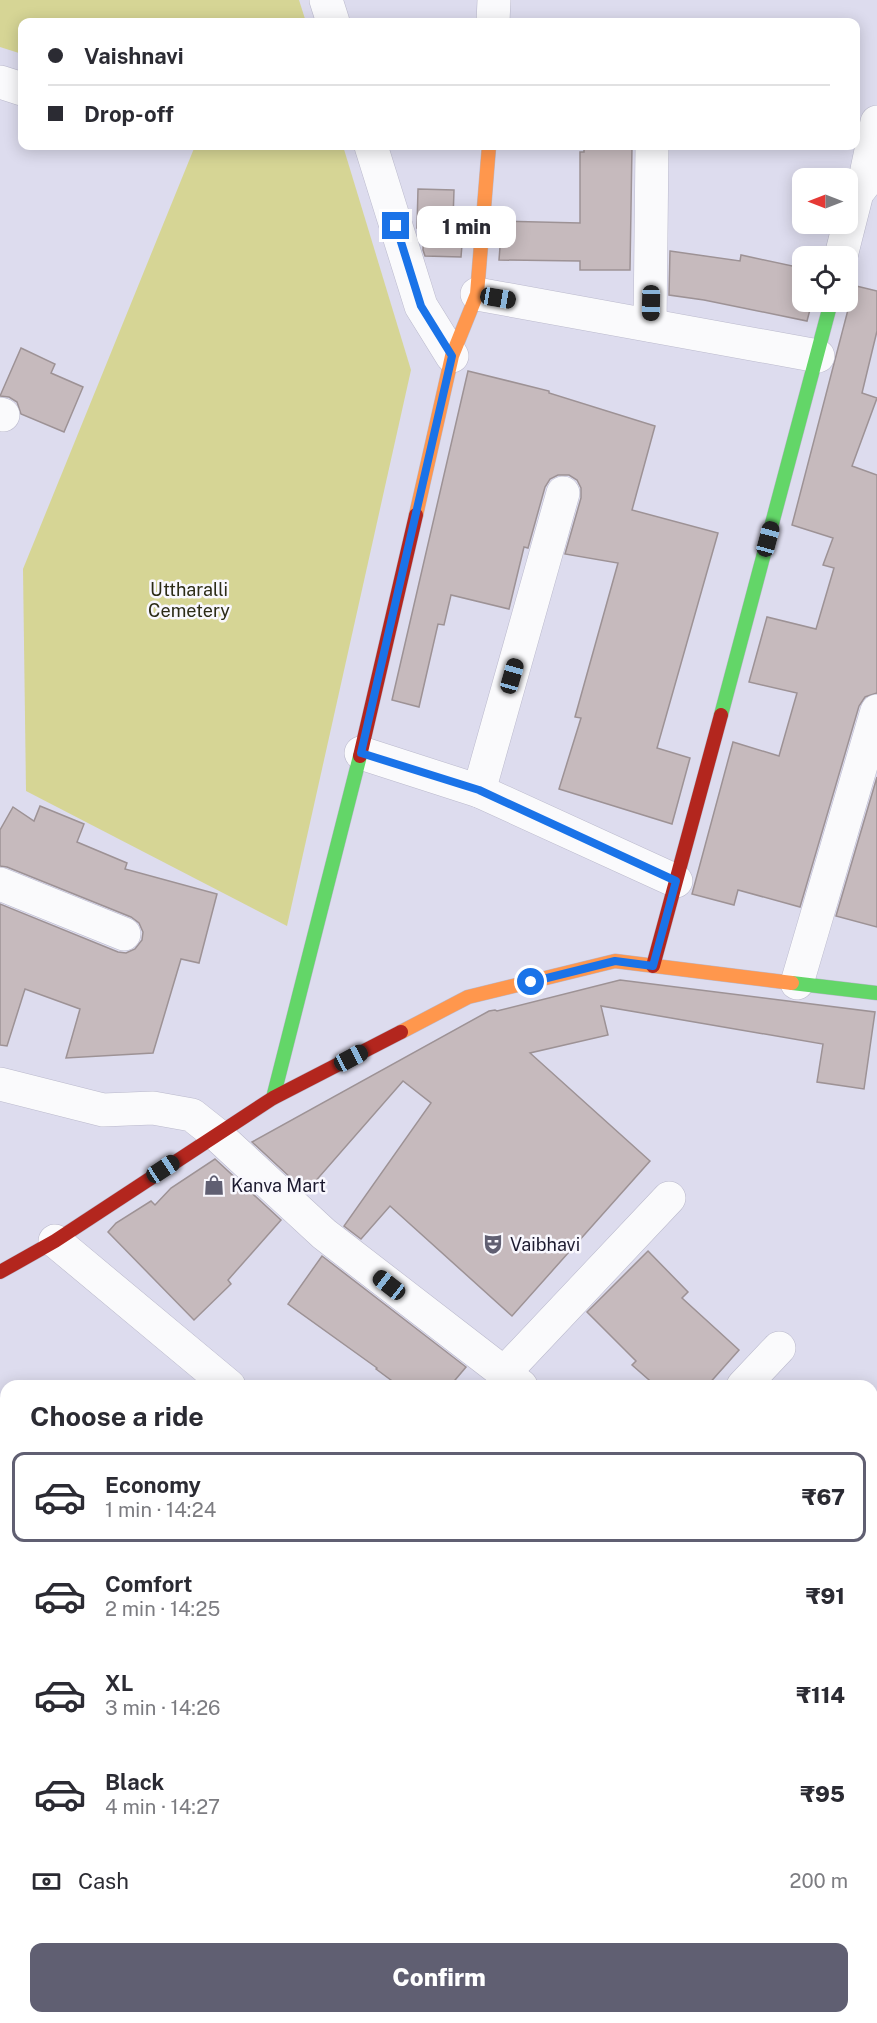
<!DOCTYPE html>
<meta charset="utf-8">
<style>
:root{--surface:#fff;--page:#f2f2f3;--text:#2b2b33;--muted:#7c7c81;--line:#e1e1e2;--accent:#605f72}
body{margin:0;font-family:"Public Sans",sans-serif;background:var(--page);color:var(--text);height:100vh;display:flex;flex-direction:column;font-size:22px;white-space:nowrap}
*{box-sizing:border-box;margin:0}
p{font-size:20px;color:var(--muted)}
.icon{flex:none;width:33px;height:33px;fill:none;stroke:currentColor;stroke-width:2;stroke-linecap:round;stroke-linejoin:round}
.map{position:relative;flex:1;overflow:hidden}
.sheet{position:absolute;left:0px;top:1380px;width:878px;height:644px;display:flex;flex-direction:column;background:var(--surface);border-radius:18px 18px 0 0;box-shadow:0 3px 15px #0003}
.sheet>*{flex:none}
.guide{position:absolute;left:18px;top:18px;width:842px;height:132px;border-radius:12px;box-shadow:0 3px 15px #0003;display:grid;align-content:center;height:132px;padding:0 30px;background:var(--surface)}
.needle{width:39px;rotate:270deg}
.tools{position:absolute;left:792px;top:168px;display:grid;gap:12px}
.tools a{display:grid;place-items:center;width:66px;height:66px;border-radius:12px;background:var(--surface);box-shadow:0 3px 15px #0003;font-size:30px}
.end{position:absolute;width:27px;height:27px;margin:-14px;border:8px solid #1a73e8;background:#fff;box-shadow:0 0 0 3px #fff}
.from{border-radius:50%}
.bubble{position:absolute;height:42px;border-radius:12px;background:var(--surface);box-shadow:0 3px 15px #0003;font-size:20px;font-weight:800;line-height:42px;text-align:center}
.car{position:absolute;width:18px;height:36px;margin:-18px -9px;border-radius:8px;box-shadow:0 0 4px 2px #0007;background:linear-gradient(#222 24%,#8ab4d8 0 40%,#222 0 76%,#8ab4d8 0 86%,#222 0)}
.guide b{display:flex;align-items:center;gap:21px;height:57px;font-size:22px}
.guide b+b{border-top:2px solid var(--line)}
.guide i{width:15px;height:15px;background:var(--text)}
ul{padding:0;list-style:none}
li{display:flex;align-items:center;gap:18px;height:90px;margin:0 12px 9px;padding:0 18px;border:3px solid transparent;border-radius:12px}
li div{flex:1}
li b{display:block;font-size:22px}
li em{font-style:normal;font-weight:800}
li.current{border-color:var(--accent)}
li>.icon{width:54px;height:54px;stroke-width:1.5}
h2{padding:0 30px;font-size:27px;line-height:72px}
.pay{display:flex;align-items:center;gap:15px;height:66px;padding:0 30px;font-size:22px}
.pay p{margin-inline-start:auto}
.cta{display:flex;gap:12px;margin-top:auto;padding:12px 30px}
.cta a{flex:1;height:69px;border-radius:12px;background:var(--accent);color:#fff;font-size:24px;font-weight:800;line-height:69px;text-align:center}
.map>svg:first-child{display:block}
.green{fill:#d6d595}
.building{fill:#c6babd;stroke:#9d9295;stroke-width:1.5}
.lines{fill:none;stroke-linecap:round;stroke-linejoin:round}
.street-casing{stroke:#bab9cc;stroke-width:34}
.fast-casing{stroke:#bab9cc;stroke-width:15}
.slow-casing{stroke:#bab9cc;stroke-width:15}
.jam-casing{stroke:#bab9cc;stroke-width:15}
.street{stroke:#fafafc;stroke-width:33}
.fast{stroke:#63d668;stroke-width:14}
.slow{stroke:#ff974d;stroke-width:14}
.jam{stroke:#b3261e;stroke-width:14}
.route{stroke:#1a73e8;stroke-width:8}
.labels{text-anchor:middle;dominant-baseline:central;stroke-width:5;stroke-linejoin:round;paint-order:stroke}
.park-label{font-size:18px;fill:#2c2c16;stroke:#f9f8fe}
.poi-label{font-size:18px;fill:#1d1b30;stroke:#f9f8fe;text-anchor:start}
</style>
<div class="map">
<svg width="877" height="2023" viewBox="0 0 877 2023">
<rect width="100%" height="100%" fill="#dddcee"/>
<!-- green -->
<g class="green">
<path d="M 0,0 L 299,0 L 306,22 L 22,22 L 22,54 L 0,47 Z"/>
<path d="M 195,146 L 343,146 L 411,370 L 287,926 L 26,791 L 23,569 Z"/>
</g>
<!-- building -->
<g class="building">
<path d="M 584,146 L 632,146 L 630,270 L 580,270 L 580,261 L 499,260 L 502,221 L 580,223 L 580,152 L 584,152 Z"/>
<path d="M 418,189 L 454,190 L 453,220 L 464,221 L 461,257 L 425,256 L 423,250 L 424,228 L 417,228 Z"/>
<path d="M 670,251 L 740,261 L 741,255 L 802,268 L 802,302 L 812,302 L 807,321 L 704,300 L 669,295 Z"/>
<path d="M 848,284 L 877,291 L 877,331 L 862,393 L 877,398 L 852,466 L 877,475 L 877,693 L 865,697 L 859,706 L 800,907 L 738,890 L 734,905 L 692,894 L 733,742 L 779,756 L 797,693 L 749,682 L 767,617 L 816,629 L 834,568 L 823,565 L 833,538 L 792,525 L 849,306 Z"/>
<path d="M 21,348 L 55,364 L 51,373 L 83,387 L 64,432 L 21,414 L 17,402 L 9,397 L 0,396 Z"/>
<path d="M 468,371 L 549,391 L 549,393 L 655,426 L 632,510 L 718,533 L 657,748 L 690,758 L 672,824 L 559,789 L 581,718 L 575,717 L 618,563 L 565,554 L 581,498 L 581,488 L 577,480 L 569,475 L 558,475 L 550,479 L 545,487 L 528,548 L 524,547 L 509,609 L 451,595 L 444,625 L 438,624 L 419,707 L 392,700 Z"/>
<path d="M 877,777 L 877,927 L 836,916 Z"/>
<path d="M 40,806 L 84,824 L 77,842 L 127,863 L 125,869 L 217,894 L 199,963 L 181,959 L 153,1053 L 66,1058 L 80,1009 L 25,989 L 7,1046 L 0,1045 L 0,904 L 118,952 L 126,953 L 135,949 L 142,940 L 143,932 L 139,923 L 131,917 L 7,867 L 0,866 L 0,830 L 13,807 L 34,821 Z"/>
<path d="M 620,980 L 875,1012 L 864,1089 L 817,1082 L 823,1044 L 601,1006 L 608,1035 L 530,1053 L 650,1161 L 512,1316 L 390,1206 L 361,1239 L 344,1226 L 431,1103 L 403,1081 L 306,1192 L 252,1142 L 489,1011 L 495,1010 L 497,1011 Z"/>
<path d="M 215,1159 L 281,1220 L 228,1280 L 231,1284 L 194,1320 L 108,1232 L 116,1223 L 151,1201 L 155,1205 L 171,1188 Z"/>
<path d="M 648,1251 L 688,1292 L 682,1298 L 739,1350 L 707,1386 L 656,1386 L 632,1365 L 636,1361 L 587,1312 Z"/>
<path d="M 322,1256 L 466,1367 L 450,1386 L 399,1386 L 376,1369 L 377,1368 L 288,1304 Z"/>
</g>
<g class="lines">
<!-- street casing -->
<g class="street-casing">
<g id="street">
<path d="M 326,0 L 333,22"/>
<path d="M 493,22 L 494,0"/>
<path d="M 0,82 L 22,89"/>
<path d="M 371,146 L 421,306 L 452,356"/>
<path d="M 841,256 L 857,193 L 864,184 L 877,122"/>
<path d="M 477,294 L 818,356"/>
<path d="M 650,325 L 652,146"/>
<path d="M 0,414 L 3,415"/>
<path d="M 361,753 L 479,791 L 676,881"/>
<path d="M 479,791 L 563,493"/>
<path d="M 0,884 L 124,934"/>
<path d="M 797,983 L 877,711"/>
<path d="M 0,1084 L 103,1110 L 153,1108 L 192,1115 L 216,1134 L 324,1234 L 521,1386"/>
<path d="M 55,1241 L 229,1386"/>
<path d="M 504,1373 L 669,1198"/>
<path d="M 743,1386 L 779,1348"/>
<path d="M 0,1466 L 6,1469"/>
<path d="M 872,1611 L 877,1613"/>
<path d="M 872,1665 L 877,1654"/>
<path d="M 0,1680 L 6,1683"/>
<path d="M 0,1852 L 6,1856"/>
<path d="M 872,1894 L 877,1898"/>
<path d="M 872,1932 L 877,1923"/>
<path d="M 0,2003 L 6,1994"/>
<path d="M 328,2018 L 339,2023"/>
<path d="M 815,2023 L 819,2018"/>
</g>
</g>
<!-- fast casing -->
<g class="fast-casing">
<g id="fast">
<path d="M 721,715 L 831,302"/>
<path d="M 792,983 L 877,993"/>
<path d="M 273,1098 L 360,756"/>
</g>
</g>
<!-- slow casing -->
<g class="slow-casing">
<g id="slow">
<path d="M 416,515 L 452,356 L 477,294 L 489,146"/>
<path d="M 401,1032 L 468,997 L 615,961 L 792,983"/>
</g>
</g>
<!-- jam casing -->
<g class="jam-casing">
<g id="jam">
<path d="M 360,756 L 416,515"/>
<path d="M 653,966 L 721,715"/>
<path d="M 0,1272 L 55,1241 L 273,1098 L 401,1032"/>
</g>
</g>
<!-- street -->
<use href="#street" class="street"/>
<!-- fast -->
<use href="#fast" class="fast"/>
<!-- slow -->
<use href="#slow" class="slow"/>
<!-- jam -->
<use href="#jam" class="jam"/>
</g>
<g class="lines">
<!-- route -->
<path class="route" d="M 396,226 L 421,306 L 452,356 L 361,753 L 479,790 L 676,881 L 653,966 L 615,961 L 531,982"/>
</g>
<!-- icons -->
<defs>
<g id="shop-bare" transform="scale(1.62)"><path d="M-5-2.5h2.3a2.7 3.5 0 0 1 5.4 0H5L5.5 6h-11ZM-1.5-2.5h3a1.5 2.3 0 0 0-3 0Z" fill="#605f72" stroke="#f9f8fe" stroke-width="2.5" paint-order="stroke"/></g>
<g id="theatre-bare" transform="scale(1.62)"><path d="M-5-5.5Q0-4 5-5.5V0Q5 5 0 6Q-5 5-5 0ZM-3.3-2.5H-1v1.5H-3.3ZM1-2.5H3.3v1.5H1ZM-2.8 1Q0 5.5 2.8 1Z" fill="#605f72" stroke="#f9f8fe" stroke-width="2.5" paint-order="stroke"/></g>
</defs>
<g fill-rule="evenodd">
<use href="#shop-bare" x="214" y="1185"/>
<use href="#theatre-bare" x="493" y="1244"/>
</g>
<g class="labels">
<!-- park labels -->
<g class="park-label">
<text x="189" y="589">Uttharalli<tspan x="189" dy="21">Cemetery</tspan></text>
</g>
<!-- poi labels -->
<g class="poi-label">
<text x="231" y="1185">Kanva Mart</text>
<text x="510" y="1244">Vaibhavi</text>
</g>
</g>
</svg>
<div class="tools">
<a><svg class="needle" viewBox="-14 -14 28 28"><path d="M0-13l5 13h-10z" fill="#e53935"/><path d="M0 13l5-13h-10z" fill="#7c7c81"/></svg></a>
<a><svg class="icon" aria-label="locate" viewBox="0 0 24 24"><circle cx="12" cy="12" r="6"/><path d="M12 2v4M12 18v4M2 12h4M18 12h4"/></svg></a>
</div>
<i class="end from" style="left:531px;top:982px"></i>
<i class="end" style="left:396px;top:226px"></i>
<div class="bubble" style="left:417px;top:206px;width:99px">1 min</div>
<i class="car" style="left:498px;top:298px;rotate:100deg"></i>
<i class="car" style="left:651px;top:303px;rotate:181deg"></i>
<i class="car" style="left:768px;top:539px;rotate:15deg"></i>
<i class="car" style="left:512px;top:676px;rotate:16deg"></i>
<i class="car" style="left:351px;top:1058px;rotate:62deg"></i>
<i class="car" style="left:163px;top:1169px;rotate:57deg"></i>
<i class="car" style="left:389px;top:1285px;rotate:308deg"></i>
<div class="guide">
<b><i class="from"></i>Vaishnavi</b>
<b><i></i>Drop-off</b>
</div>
<section class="sheet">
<h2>Choose a ride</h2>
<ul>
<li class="current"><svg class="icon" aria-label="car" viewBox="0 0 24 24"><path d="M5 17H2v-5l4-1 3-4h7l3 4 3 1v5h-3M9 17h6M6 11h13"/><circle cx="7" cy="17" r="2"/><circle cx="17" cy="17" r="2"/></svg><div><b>Economy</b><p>1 min · 14:24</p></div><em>₹67</em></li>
<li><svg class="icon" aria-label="car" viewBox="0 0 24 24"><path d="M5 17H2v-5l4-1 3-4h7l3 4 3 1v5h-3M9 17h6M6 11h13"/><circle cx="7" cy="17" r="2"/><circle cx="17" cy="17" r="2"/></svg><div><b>Comfort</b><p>2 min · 14:25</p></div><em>₹91</em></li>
<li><svg class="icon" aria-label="car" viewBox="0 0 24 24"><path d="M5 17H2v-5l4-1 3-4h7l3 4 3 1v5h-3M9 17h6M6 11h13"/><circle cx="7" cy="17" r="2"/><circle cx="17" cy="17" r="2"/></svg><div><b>XL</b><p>3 min · 14:26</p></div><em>₹114</em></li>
<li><svg class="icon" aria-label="car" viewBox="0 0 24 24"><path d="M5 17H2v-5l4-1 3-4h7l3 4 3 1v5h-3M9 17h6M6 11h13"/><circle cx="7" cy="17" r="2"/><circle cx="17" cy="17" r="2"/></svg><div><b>Black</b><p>4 min · 14:27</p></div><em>₹95</em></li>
</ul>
<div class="pay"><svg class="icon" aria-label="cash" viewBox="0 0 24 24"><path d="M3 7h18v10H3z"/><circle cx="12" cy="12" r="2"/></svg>Cash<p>200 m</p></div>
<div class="cta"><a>Confirm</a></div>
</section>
</div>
